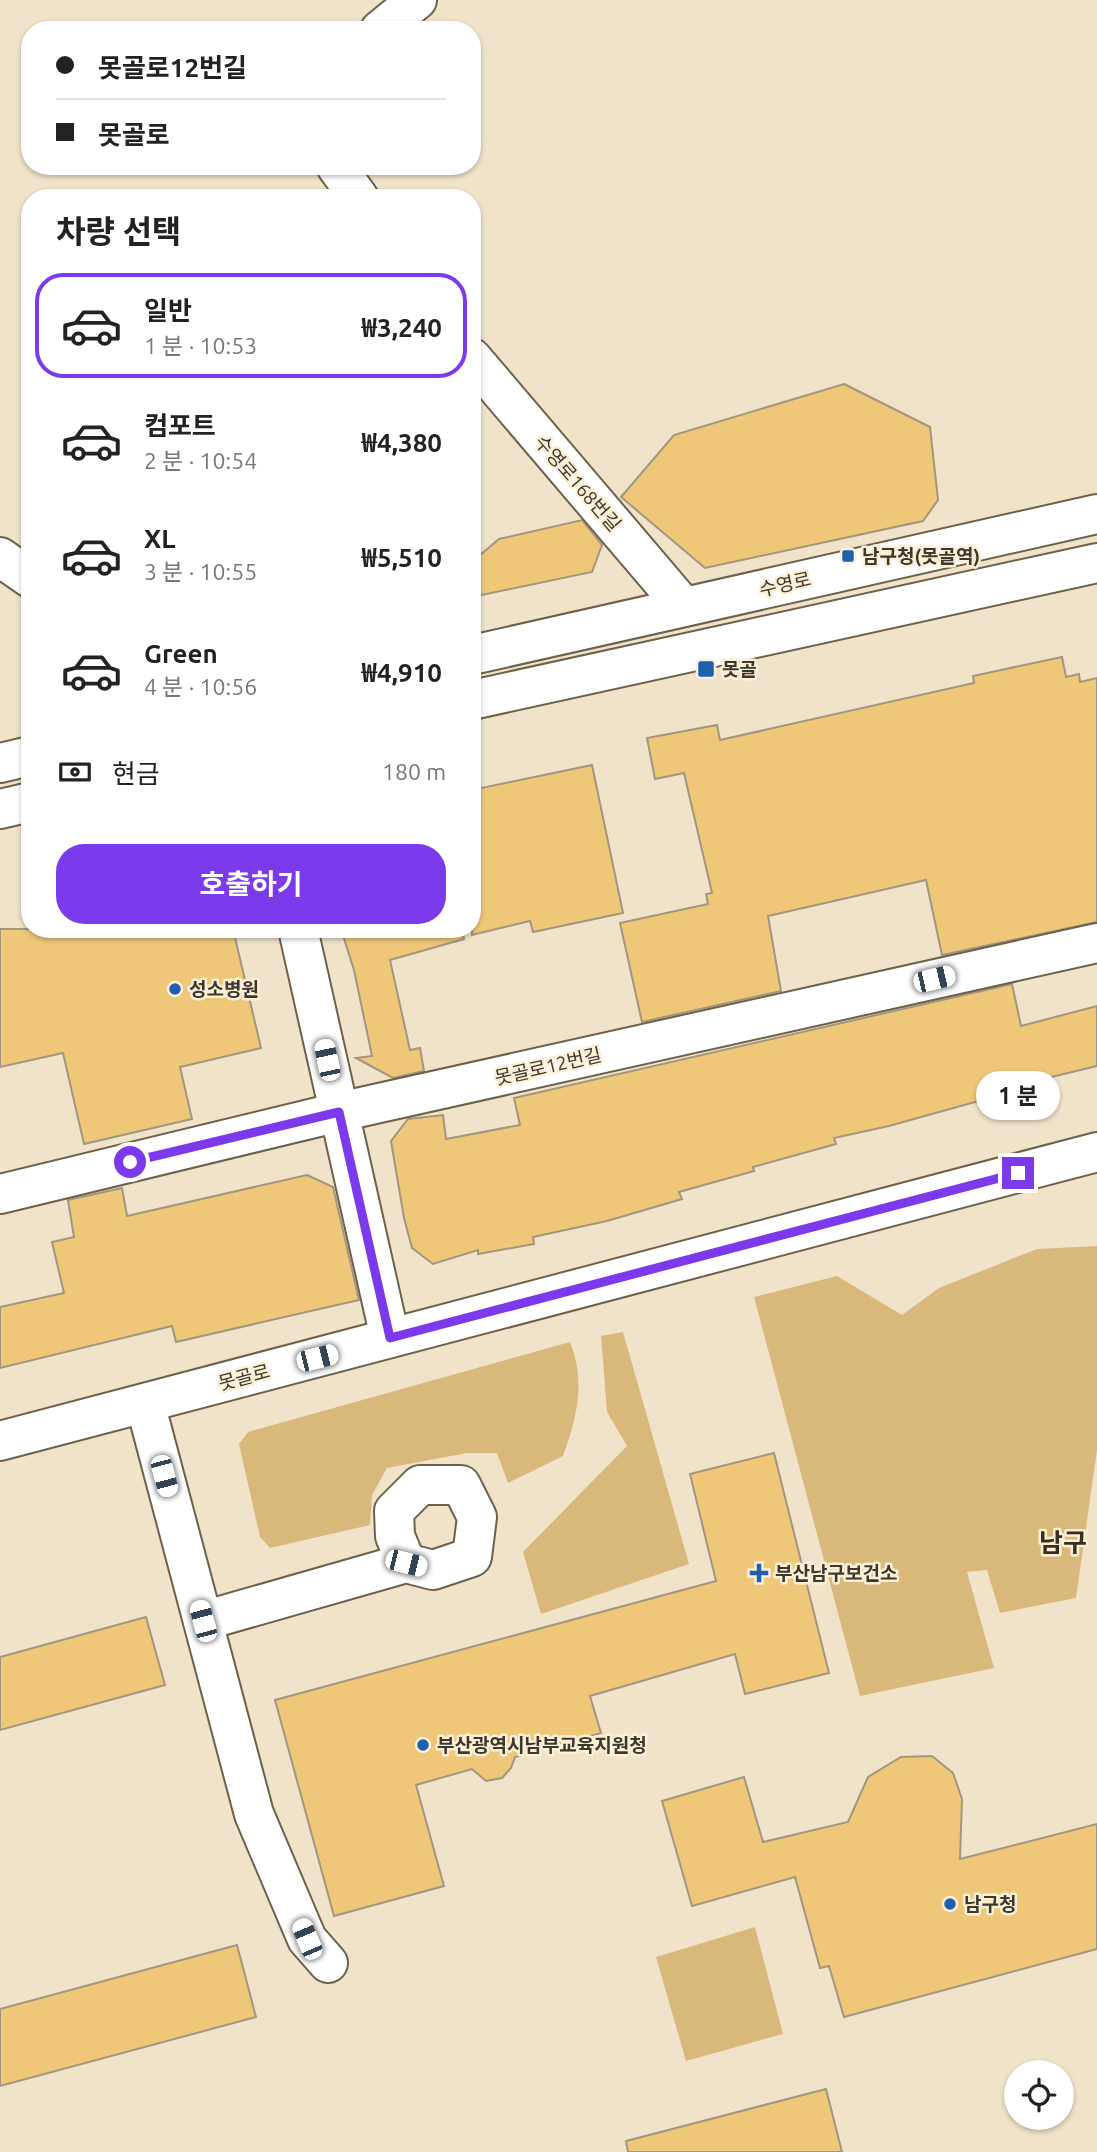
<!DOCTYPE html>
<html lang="ko">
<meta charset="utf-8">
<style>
:root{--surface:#fff;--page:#f6f6f6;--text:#222;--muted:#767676;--line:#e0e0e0;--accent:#7c3aed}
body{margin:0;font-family:Ubuntu,"Noto Sans KR",sans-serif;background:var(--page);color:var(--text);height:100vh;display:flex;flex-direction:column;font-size:26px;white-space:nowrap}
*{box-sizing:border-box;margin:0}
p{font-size:23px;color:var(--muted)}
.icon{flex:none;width:38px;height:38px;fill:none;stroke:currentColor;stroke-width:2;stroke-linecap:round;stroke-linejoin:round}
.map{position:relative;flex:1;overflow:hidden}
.panel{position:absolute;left:21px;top:189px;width:460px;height:749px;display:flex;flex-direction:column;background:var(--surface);border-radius:28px;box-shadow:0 2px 5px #0004}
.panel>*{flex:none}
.hud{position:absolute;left:21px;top:21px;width:460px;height:154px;border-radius:28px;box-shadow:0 2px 5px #0004;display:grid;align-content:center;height:154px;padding:0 35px;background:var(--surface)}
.controls{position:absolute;left:1004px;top:2060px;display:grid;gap:14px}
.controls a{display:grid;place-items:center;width:70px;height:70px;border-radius:50%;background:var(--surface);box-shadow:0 2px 5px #0004;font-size:35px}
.end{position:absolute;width:32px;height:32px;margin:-16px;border:9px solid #7c3aed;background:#fff;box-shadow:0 0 0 4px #fff}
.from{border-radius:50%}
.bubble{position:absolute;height:49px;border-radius:24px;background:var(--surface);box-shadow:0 2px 5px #0004;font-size:23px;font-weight:700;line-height:49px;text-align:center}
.car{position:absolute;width:21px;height:42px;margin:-21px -10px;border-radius:9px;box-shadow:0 0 5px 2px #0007;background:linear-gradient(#fff 24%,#345 0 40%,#fff 0 76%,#345 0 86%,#fff 0)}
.hud b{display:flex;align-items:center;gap:24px;height:66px;font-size:26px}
.hud b+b{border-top:2px solid var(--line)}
.hud i{width:18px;height:18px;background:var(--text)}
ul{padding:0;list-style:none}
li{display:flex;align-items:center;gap:21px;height:105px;margin:0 14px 10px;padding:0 21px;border:4px solid transparent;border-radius:28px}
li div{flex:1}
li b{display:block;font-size:26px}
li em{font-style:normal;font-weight:700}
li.on{border-color:var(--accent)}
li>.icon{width:63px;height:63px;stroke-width:1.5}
h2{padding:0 35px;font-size:32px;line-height:84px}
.pay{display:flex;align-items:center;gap:18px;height:77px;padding:0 35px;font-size:26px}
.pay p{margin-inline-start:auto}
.cta{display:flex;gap:14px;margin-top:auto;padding:14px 35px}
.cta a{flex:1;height:80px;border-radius:28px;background:var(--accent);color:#fff;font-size:28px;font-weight:700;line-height:80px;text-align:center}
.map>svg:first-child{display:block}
.green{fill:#d9b97b}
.building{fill:#efc779;stroke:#a2967e;stroke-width:2}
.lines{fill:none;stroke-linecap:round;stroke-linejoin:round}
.minor-casing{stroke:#6d614b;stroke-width:42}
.major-casing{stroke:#6d614b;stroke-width:42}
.minor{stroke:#fff;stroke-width:38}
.major{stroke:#fff;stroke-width:38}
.route{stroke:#7c3aed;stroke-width:9}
.poi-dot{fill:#1d60b0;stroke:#fef0d7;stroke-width:2.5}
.labels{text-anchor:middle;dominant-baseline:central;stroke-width:5;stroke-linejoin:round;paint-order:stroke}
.street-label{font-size:19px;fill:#3d382e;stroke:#fef0d7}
.poi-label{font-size:19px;font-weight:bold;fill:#3d382e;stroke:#fef0d7;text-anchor:start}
.district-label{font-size:26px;font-weight:bold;fill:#392e1a;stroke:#fef0d7}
</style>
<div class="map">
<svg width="1097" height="2152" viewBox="0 0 1097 2152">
<rect width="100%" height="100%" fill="#f1e3ca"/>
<!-- green -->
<g class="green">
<path d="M 1097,1246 L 1097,1450 L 1076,1598 L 1000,1613 L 987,1570 L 967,1572 L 994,1668 L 860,1696 L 754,1297 L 837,1276 L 902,1315 L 939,1288 L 1037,1249 Z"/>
<path d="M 623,1332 L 689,1564 L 541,1614 L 523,1552 L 627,1446 L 607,1412 L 601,1336 Z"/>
<path d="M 570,1342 C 586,1382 577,1417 563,1456 L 508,1483 L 497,1453 L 467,1453 L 387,1468 L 372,1495 L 370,1525 L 270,1548 L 260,1537 L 239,1444 L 248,1432 Z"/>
<path d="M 755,1927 L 783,2034 L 686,2061 L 656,1957 Z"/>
</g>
<!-- building -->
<g class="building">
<path d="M 844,384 L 930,427 L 938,500 L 923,521 L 705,568 L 621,497 L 674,435 Z"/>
<path d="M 582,520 L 602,545 L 592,572 L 472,597 L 472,562 L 499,539 Z"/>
<path d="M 1062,657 L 1066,677 L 1079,674 L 1080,682 L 1097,678 L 1097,922 L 942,955 L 926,880 L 768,916 L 781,991 L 642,1022 L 620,923 L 708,904 L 706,894 L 712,893 L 684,773 L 655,779 L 647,738 L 717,725 L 720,740 L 974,683 L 973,676 Z"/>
<path d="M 592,765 L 623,913 L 533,932 L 530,921 L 472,935 L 472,790 Z"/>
<path d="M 0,929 L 233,929 L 261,1048 L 180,1067 L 192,1119 L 84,1144 L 63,1053 L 0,1067 Z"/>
<path d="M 341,929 L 462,929 L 464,939 L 390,960 L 410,1050 L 420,1048 L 424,1071 L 393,1078 L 356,1058 L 372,1056 L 354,970 Z"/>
<path d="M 1012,984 L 1021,1026 L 1097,1006 L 1097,1066 L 1031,1082 L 1032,1086 L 889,1126 L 834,1138 L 836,1144 L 753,1167 L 754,1171 L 679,1192 L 682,1199 L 607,1221 L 533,1237 L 534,1244 L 478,1254 L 478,1250 L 433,1264 L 412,1248 L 404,1218 L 391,1141 L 408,1119 L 443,1115 L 446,1139 L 520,1125 L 514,1098 Z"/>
<path d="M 307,1175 L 333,1187 L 359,1300 L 176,1342 L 172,1326 L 0,1368 L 0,1307 L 64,1293 L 52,1242 L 74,1237 L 68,1200 L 122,1188 L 127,1216 Z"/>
<path d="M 774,1453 L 829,1673 L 745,1694 L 735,1654 L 590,1696 L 601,1733 L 515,1757 L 511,1768 L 502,1778 L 486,1781 L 472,1769 L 416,1785 L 444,1886 L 334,1916 L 275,1700 L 716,1581 L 690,1474 Z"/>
<path d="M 146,1617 L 165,1685 L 0,1730 L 0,1657 Z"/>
<path d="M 932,1756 L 953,1773 L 962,1799 L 960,1859 L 1097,1824 L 1097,1949 L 844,2017 L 829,1966 L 820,1968 L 795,1877 L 692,1906 L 662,1801 L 744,1777 L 763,1842 L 848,1822 L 868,1777 L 901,1757 Z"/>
<path d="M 237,1945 L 256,2017 L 0,2086 L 0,2009 Z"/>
<path d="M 826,2089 L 842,2152 L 628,2152 L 626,2141 Z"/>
</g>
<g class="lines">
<!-- minor casing -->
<g class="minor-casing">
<g id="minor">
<path d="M 380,30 L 417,0"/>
<path d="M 336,166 L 359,198"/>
<path d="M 472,358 L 684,607"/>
<path d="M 0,557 L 30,578"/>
<path d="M 298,929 L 390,1338"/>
<path d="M 0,1194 L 339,1112 L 1097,943"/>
<path d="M 145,1403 L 254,1814 L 307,1939 L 328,1963"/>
<path d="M 0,1441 L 1097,1152"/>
<path d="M 203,1621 L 406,1563 L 433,1570 L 472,1557 L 477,1517 L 461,1485 L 420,1485 L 394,1511 L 395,1536 L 406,1563"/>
</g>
</g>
<!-- major casing -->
<g class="major-casing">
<g id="major">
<path d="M 472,655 L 1097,514"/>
<path d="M 472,700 L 1097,563"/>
<path d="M 0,763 L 30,756"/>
<path d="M 0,809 L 30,802"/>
</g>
</g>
<!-- minor -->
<use href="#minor" class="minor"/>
<!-- major -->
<use href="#major" class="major"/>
</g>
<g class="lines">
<!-- route -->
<path class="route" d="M 130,1162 L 339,1112 L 390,1338 L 1018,1173"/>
</g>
<!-- markers -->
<g class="poi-dot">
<rect x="841" y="549" width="14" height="14" rx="3.5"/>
<rect x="697" y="660" width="18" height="18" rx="3.5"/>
<circle cx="175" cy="989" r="7"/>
<path d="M755.5 1562.5h7v7h7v7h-7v7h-7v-7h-7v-7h7z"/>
<circle cx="423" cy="1745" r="7"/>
<circle cx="950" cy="1904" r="7"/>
</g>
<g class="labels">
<!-- street labels -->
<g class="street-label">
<text transform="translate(578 483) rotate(49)">수영로168번길</text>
<text transform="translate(785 584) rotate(-13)">수영로</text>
<text transform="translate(548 1066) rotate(-13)">못골로12번길</text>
<text transform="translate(244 1377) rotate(-15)">못골로</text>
</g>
<!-- poi labels -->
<g class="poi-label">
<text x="862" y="556">남구청(못골역)</text>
<text x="722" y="669">못골</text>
<text x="189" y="989">성소병원</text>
<text x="775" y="1573">부산남구보건소</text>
<text x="437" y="1745">부산광역시남부교육지원청</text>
<text x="964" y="1904">남구청</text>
</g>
<!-- district labels -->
<g class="district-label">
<text x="1063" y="1542">남구</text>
</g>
</g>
</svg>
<div class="controls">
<a><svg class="icon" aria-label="locate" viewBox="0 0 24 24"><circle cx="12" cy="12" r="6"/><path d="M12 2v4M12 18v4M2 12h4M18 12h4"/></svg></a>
</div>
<i class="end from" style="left:130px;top:1162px"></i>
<i class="end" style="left:1018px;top:1173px"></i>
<div class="bubble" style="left:976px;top:1071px;width:84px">1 분</div>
<i class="car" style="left:934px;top:979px;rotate:77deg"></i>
<i class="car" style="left:327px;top:1060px;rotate:348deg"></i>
<i class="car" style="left:317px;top:1358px;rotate:76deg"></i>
<i class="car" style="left:164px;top:1476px;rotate:165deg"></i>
<i class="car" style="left:406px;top:1563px;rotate:104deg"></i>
<i class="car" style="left:203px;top:1621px;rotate:345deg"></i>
<i class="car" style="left:307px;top:1939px;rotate:337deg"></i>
<div class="hud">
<b><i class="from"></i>못골로12번길</b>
<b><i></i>못골로</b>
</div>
<section class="panel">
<h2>차량 선택</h2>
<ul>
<li class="on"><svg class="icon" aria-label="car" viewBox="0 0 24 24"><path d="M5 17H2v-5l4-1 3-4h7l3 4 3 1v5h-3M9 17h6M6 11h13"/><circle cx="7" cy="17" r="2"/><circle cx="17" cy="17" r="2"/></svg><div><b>일반</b><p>1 분 · 10:53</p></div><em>₩3,240</em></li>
<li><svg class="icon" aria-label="car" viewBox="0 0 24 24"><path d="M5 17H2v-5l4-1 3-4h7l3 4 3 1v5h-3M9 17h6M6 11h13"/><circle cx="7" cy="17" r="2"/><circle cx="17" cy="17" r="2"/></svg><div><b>컴포트</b><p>2 분 · 10:54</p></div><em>₩4,380</em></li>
<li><svg class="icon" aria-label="car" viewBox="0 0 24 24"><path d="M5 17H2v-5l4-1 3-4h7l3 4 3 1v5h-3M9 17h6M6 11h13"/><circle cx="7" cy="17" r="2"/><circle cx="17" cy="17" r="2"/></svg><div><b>XL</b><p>3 분 · 10:55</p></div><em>₩5,510</em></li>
<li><svg class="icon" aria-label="car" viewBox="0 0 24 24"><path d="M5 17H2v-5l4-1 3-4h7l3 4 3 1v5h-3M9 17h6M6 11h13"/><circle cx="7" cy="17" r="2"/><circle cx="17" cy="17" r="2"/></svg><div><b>Green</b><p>4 분 · 10:56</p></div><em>₩4,910</em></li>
</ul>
<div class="pay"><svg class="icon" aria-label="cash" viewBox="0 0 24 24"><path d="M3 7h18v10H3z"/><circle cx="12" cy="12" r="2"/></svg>현금<p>180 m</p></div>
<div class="cta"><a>호출하기</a></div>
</section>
</div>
